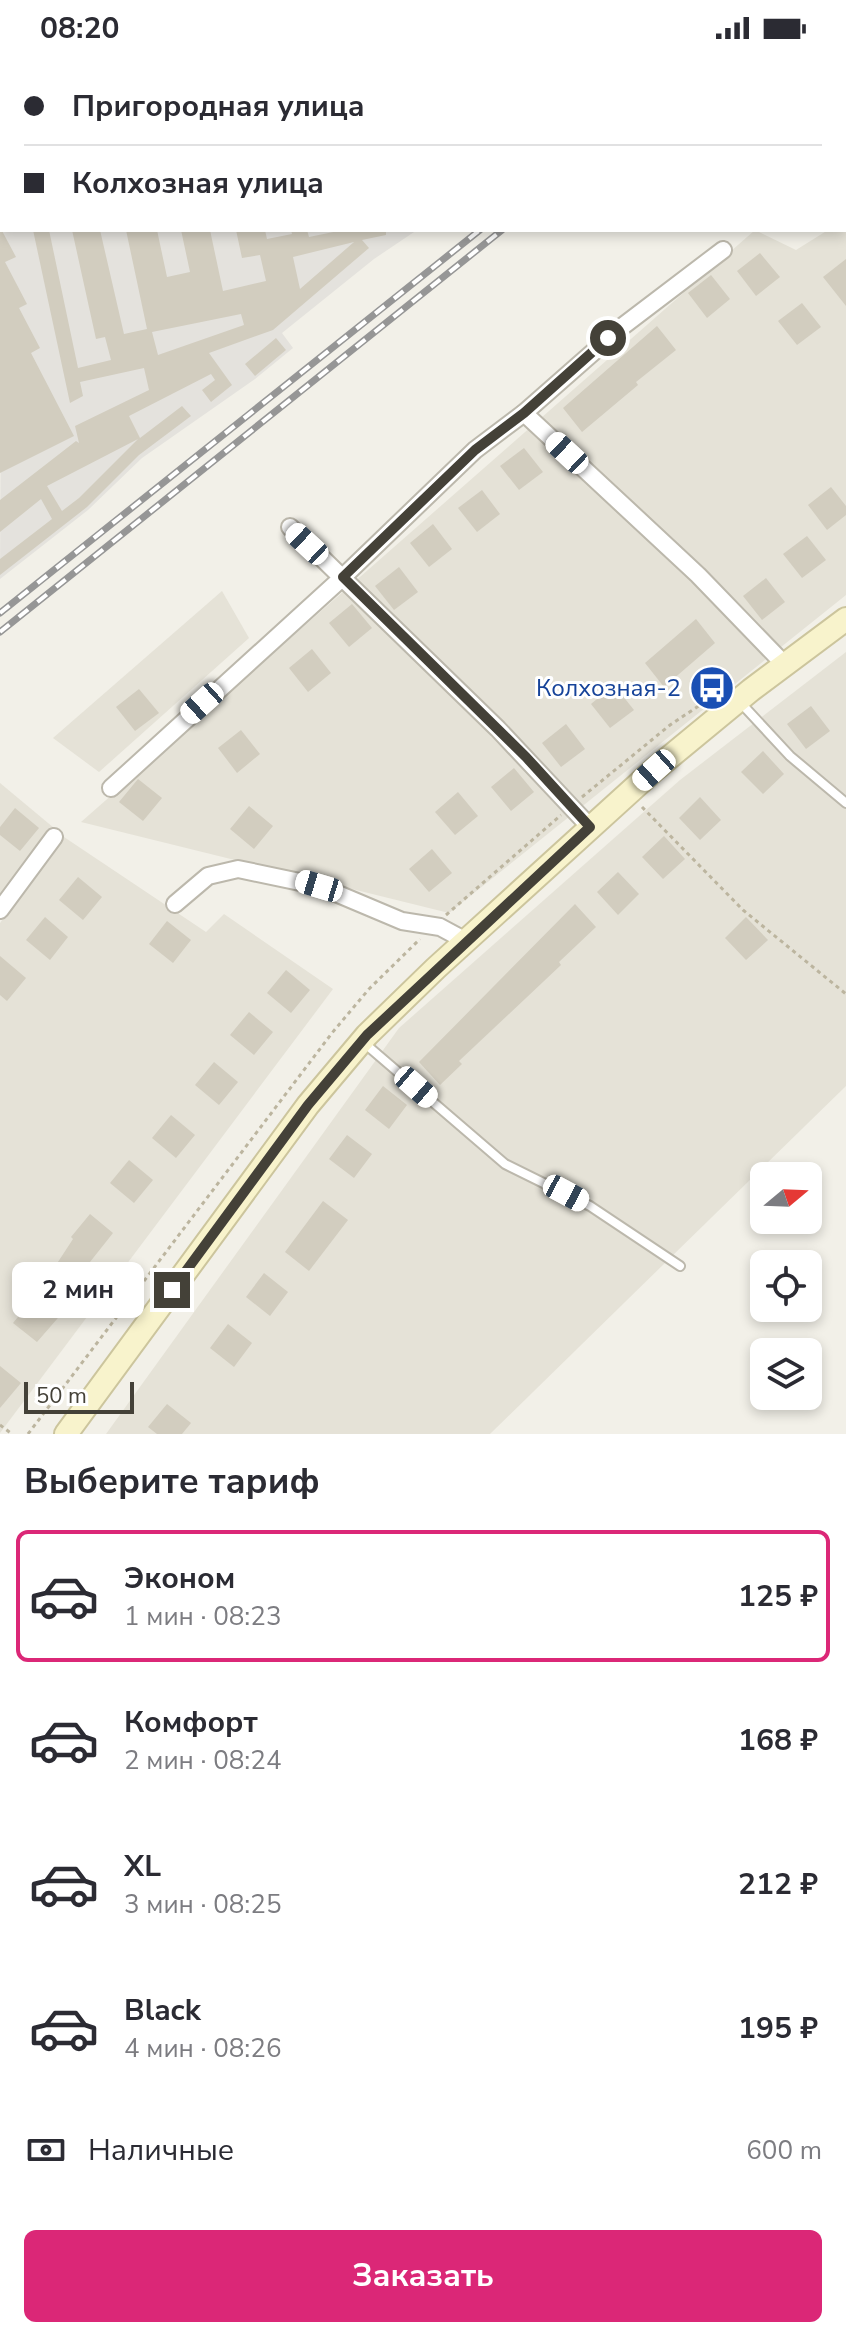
<!DOCTYPE html>
<html lang="ru">
<meta charset="utf-8">
<style>
:root{--surface:#fff;--page:#f7f7f7;--text:#2b2b33;--muted:#7c7c81;--line:#e1e1e2;--accent:#db2777}
body{margin:0;font-family:"Nunito Sans",sans-serif;background:var(--page);color:var(--text);height:100vh;display:flex;flex-direction:column;font-size:30px;white-space:nowrap}
*{box-sizing:border-box;margin:0}
p{font-size:26px;color:var(--muted)}
.icon{flex:none;width:44px;height:44px;fill:none;stroke:currentColor;stroke-width:2;stroke-linecap:round;stroke-linejoin:round}
.map{position:relative;height:1378px;overflow:hidden}
.details{display:flex;flex-direction:column;background:var(--surface);flex:1}
.details>*{flex:none}
.guide{position:absolute;left:0px;top:0px;width:846px;height:176px;box-shadow:0 4px 12px #0003;display:grid;align-content:center;height:176px;padding:0 24px;background:var(--surface)}
.needle{width:52px;rotate:71deg}
.tools{position:absolute;left:750px;top:1106px;display:grid;gap:16px}
.tools a{display:grid;place-items:center;width:72px;height:72px;border-radius:12px;background:var(--surface);box-shadow:0 4px 12px #0003;font-size:40px}
.scale{position:absolute;left:24px;bottom:20px;width:110px;box-sizing:border-box;padding-left:8px;border:4px solid #444138;border-top:0;font-size:22px;line-height:28px;white-space:nowrap;color:#444138;-webkit-text-stroke:6px #fff;paint-order:stroke}
.end{position:absolute;width:36px;height:36px;margin:-18px;border:10px solid #444138;background:#fff;box-shadow:0 0 0 4px #fff}
.from{border-radius:50%}
.bubble{position:absolute;height:56px;border-radius:12px;background:var(--surface);box-shadow:0 4px 12px #0003;font-size:26px;font-weight:700;line-height:56px;text-align:center}
.car{position:absolute;width:24px;height:48px;margin:-24px -12px;border-radius:10px;box-shadow:0 0 6px 2px #0007;background:linear-gradient(#fff 24%,#345 0 40%,#fff 0 76%,#345 0 86%,#fff 0)}
.guide b{display:flex;align-items:center;gap:28px;height:76px;font-size:30px}
.guide b+b{border-top:2px solid var(--line)}
.guide i{width:20px;height:20px;background:var(--text)}
ul{padding:0;list-style:none}
li{display:flex;align-items:center;gap:24px;height:132px;margin:0 16px 12px;padding:0 8px;border:4px solid transparent;border-radius:12px}
li div{flex:1}
li b{display:block;font-size:30px}
li em{font-style:normal;font-weight:700}
li.current{border-color:var(--accent)}
li>.icon{width:72px;height:72px;stroke-width:1.5}
h2{padding:0 24px;font-size:36px;line-height:96px}
.pay{display:flex;align-items:center;gap:20px;height:88px;padding:0 24px;font-size:30px}
.pay p{margin-inline-start:auto}
.button{display:flex;gap:16px;margin-top:auto;padding:16px 24px}
.button a{flex:1;height:92px;border-radius:12px;background:var(--accent);color:#fff;font-size:32px;font-weight:700;line-height:92px;text-align:center}
.status{display:flex;justify-content:space-between;align-items:center;height:56px;padding:0 40px;background:var(--surface);direction:ltr}
.status svg{height:22px;fill:currentColor}
.map>svg:first-child{display:block}
.residential{fill:#e5e2d7}
.industrial{fill:#e4e2dd}
.building{fill:#d2cdbf;fill-rule:evenodd}
.lines{fill:none;stroke-linecap:round;stroke-linejoin:round}
.service-casing{stroke:#bcb8ac;stroke-width:12}
.minor-casing{stroke:#bcb8ac;stroke-width:20}
.tertiary-casing{stroke:#bcb8ac;stroke-width:24}
.secondary-casing{stroke:#ccc59d;stroke-width:26}
.path{stroke:#bcb59f;stroke-width:3;stroke-dasharray:4 4;stroke-linecap:butt}
.service{stroke:#fff;stroke-width:8}
.minor{stroke:#fff;stroke-width:16}
.tertiary{stroke:#fff;stroke-width:20}
.secondary{stroke:#f8f3cc;stroke-width:22}
.rail-casing{stroke:#969696;stroke-width:7}
.rail{stroke:#fff;stroke-width:4;stroke-dasharray:12;stroke-linecap:butt}
.route{stroke:#444138;stroke-width:10}
.labels{text-anchor:middle;dominant-baseline:central;stroke-width:6;stroke-linejoin:round;paint-order:stroke}
.transit-label{font-size:24px;fill:#164399;stroke:#fff;text-anchor:end}
</style>
<div class="status"><b>08:20</b><svg viewBox="0 0 49 12"><path d="M0 12V9h3v3zM5 12V6h3v6zM10 12V3h3v9zM15 12V0h3v12zM26 1h20v11H26zM47 4h2v5h-2z"/></svg></div>
<div class="map">
<svg width="846" height="1378" viewBox="0 0 846 1378">
<rect width="100%" height="100%" fill="#f2f0e8"/>
<!-- residential -->
<g class="residential">
<path d="M 846,163 L 846,539 L 449,857 L 81,766 L 755,174 L 796,194 L 828,174 L 844,174 Z"/>
<path d="M 222,535 L 249,582 L 99,716 L 53,682 Z"/>
<path d="M 846,596 L 846,1030 L 490,1378 L 106,1378 L 399,972 L 680,724 Z"/>
<path d="M 0,727 L 54,772 L 0,841 Z"/>
<path d="M 64,781 L 206,876 L 224,858 L 333,933 L 0,1377 L 0,867 Z"/>
</g>
<!-- industrial -->
<path class="industrial" d="M 2,105 L 2,174 L 417,174 L 374,203 L 282,277 L 293,292 L 255,323 L 142,402 L 88,454 L 0,523 Z"/>
<!-- building -->
<g class="building">
<path d="M 0,171 L 16,201 L 5,206 L 27,248 L 19,252 L 40,292 L 31,297 L 74,380 L 0,417 Z"/>
<path d="M 33,174 L 49,174 L 78,312 L 111,304 L 105,281 L 96,283 L 72,174 L 100,174 L 124,278 L 147,273 L 126,174 L 157,174 L 167,221 L 190,216 L 181,174 L 210,174 L 223,235 L 266,225 L 260,199 L 242,202 L 236,174 L 265,174 L 267,183 L 292,178 L 291,174 L 307,174 L 309,181 L 343,174 L 386,174 L 386,179 L 362,184 L 369,192 L 273,274 L 209,297 L 232,329 L 211,346 L 202,334 L 215,324 L 211,318 L 129,360 L 140,382 L 182,350 L 191,360 L 139,399 L 87,451 L 0,519 L 0,503 L 52,463 L 41,443 L 0,476 L 0,444 L 76,385 L 79,387 L 75,370 L 149,334 L 144,312 L 80,326 L 83,340 L 70,347 ZM 354,186 L 300,233 L 293,201 ZM 241,258 L 244,269 L 158,299 L 152,276 ZM 138,383 L 79,442 L 62,455 L 47,430 Z"/>
<path d="M 760,197 L 780,221 L 756,240 L 737,215 Z"/>
<path d="M 846,203 L 846,250 L 823,221 Z"/>
<path d="M 711,219 L 730,243 L 707,262 L 688,237 Z"/>
<path d="M 802,247 L 821,271 L 797,289 L 778,265 Z"/>
<path d="M 657,270 L 676,294 L 636,326 L 638,329 L 582,376 L 563,352 Z"/>
<path d="M 276,282 L 286,294 L 255,320 L 245,308 Z"/>
<path d="M 524,392 L 543,416 L 519,434 L 500,410 Z"/>
<path d="M 831,431 L 846,450 L 846,459 L 827,474 L 808,449 Z"/>
<path d="M 482,434 L 500,458 L 477,476 L 458,452 Z"/>
<path d="M 433,468 L 452,493 L 429,511 L 410,487 Z"/>
<path d="M 807,480 L 826,504 L 802,522 L 783,498 Z"/>
<path d="M 399,511 L 418,536 L 394,554 L 375,530 Z"/>
<path d="M 766,522 L 785,546 L 762,564 L 743,540 Z"/>
<path d="M 352,548 L 372,572 L 349,591 L 329,567 Z"/>
<path d="M 696,563 L 715,587 L 664,631 L 645,607 Z"/>
<path d="M 312,593 L 331,617 L 308,636 L 289,612 Z"/>
<path d="M 614,629 L 634,654 L 610,672 L 591,648 Z"/>
<path d="M 139,633 L 159,657 L 135,675 L 116,651 Z"/>
<path d="M 811,650 L 830,675 L 806,693 L 787,668 Z"/>
<path d="M 566,668 L 585,693 L 561,711 L 542,687 Z"/>
<path d="M 241,674 L 260,698 L 237,717 L 218,692 Z"/>
<path d="M 763,695 L 784,718 L 763,738 L 741,716 Z"/>
<path d="M 514,712 L 534,736 L 511,755 L 491,731 Z"/>
<path d="M 138,723 L 162,742 L 143,765 L 119,746 Z"/>
<path d="M 458,736 L 478,760 L 455,779 L 435,756 Z"/>
<path d="M 700,741 L 721,764 L 700,784 L 679,762 Z"/>
<path d="M 249,750 L 273,770 L 254,793 L 230,773 Z"/>
<path d="M 15,752 L 39,772 L 20,795 L 0,779 L 0,771 Z"/>
<path d="M 664,780 L 685,803 L 663,823 L 642,801 Z"/>
<path d="M 432,793 L 452,817 L 429,836 L 409,813 Z"/>
<path d="M 618,816 L 639,838 L 618,859 L 597,836 Z"/>
<path d="M 78,821 L 102,841 L 83,864 L 59,844 Z"/>
<path d="M 575,848 L 596,871 L 559,906 L 561,909 L 459,1005 L 462,1008 L 440,1029 L 419,1006 Z"/>
<path d="M 45,861 L 68,881 L 50,904 L 26,884 Z"/>
<path d="M 746,861 L 768,884 L 746,904 L 725,882 Z"/>
<path d="M 167,865 L 191,884 L 173,907 L 149,888 Z"/>
<path d="M 0,900 L 26,922 L 7,945 L 0,939 Z"/>
<path d="M 286,914 L 310,934 L 291,957 L 267,937 Z"/>
<path d="M 249,956 L 273,976 L 254,999 L 230,979 Z"/>
<path d="M 214,1006 L 238,1026 L 219,1049 L 195,1029 Z"/>
<path d="M 383,1030 L 407,1049 L 389,1073 L 365,1054 Z"/>
<path d="M 171,1059 L 195,1079 L 176,1102 L 152,1082 Z"/>
<path d="M 347,1079 L 372,1098 L 354,1122 L 329,1103 Z"/>
<path d="M 129,1104 L 153,1124 L 134,1147 L 110,1127 Z"/>
<path d="M 323,1145 L 348,1164 L 309,1215 L 285,1196 Z"/>
<path d="M 90,1158 L 113,1177 L 86,1211 L 90,1213 L 64,1255 L 37,1286 L 13,1267 L 32,1244 L 42,1252 L 67,1216 L 56,1209 L 73,1183 L 71,1181 Z"/>
<path d="M 264,1217 L 288,1236 L 270,1260 L 246,1241 Z"/>
<path d="M 228,1268 L 252,1287 L 234,1311 L 210,1292 Z"/>
<path d="M 0,1310 L 21,1327 L 0,1352 Z"/>
<path d="M 167,1348 L 191,1367 L 182,1378 L 157,1378 L 148,1371 Z"/>
</g>
<g class="lines">
<!-- service casing -->
<g class="service-casing">
<g id="service">
<path d="M 5,2 L 6,0"/>
<path d="M 739,645 L 790,700 L 846,747"/>
<path d="M 363,986 L 505,1108 L 590,1150 L 680,1210"/>
</g>
</g>
<!-- minor casing -->
<g class="minor-casing">
<g id="minor">
<path d="M 165,0 L 166,2"/>
<path d="M 844,152 L 846,151"/>
<path d="M 524,357 L 698,519 L 785,609"/>
<path d="M 290,471 L 498,673 L 590,771"/>
<path d="M 111,732 L 343,521 L 475,394 L 524,357 L 623,270 L 723,194"/>
<path d="M 175,848 L 208,820 L 238,813 L 319,830 L 402,865 L 440,871 L 466,885"/>
<path d="M 0,854 L 54,781"/>
</g>
</g>
<!-- tertiary casing -->
<g class="tertiary-casing">
<g id="tertiary">
<path d="M 291,2 L 298,0"/>
<path d="M 0,76 L 2,76"/>
</g>
</g>
<!-- secondary casing -->
<g class="secondary-casing">
<path id="secondary" d="M 66,1378 L 308,1049 L 367,979 L 436,912 L 654,714 L 751,634 L 846,563"/>
</g>
<!-- path -->
<g class="path">
<path d="M 101,0 L 102,2"/>
<path d="M 129,0 L 130,2"/>
<path d="M 184,0 L 185,2"/>
<path d="M 71,2 L 71,0"/>
<path d="M 141,2 L 142,0"/>
<path d="M 188,2 L 194,0"/>
<path d="M 0,17 L 2,17"/>
<path d="M 582,741 L 670,669 L 712,641"/>
<path d="M 642,751 L 743,854 L 846,938"/>
<path d="M 446,859 L 561,759"/>
<path d="M 0,1369 L 12,1378"/>
<path d="M 28,1378 L 332,977 L 369,933 L 420,883"/>
</g>
<!-- service -->
<use href="#service" class="service"/>
<!-- minor -->
<use href="#minor" class="minor"/>
<!-- tertiary -->
<use href="#tertiary" class="tertiary"/>
<!-- secondary -->
<use href="#secondary" class="secondary"/>
<!-- rail casing -->
<g class="rail-casing">
<g id="rail">
<path d="M 697,2 L 700,0"/>
<path d="M 721,2 L 723,0"/>
<path d="M 0,557 L 480,174"/>
<path d="M 0,576 L 502,174"/>
</g>
</g>
<!-- rail -->
<use href="#rail" class="rail"/>
</g>
<g class="lines">
<!-- route -->
<path class="route" d="M 172,1234 L 308,1049 L 367,979 L 590,771 L 526,701 L 343,521 L 475,394 L 524,357 L 608,282"/>
</g>
<!-- icons -->
<defs>
<g id="bus-disc" transform="scale(2.3)"><circle r="9.5" fill="#1a4fb4" stroke="#fff"/><path d="M-5-6H5V4H4V6H2V4H-2V6H-4V4H-5ZM-3.5-4V0h7V-4ZM-3.5 1.2v1.5H-2V1.2ZM2 1.2v1.5H3.5V1.2Z" fill="#fff"/></g>
</defs>
<g fill-rule="evenodd">
<use href="#bus-disc" x="712" y="632"/>
</g>
<g class="labels">
<!-- transit labels -->
<g class="transit-label">
<text x="681" y="632">Колхозная-2</text>
</g>
</g>
</svg>
<div class="tools">
<a><svg class="needle" viewBox="-14 -14 28 28"><path d="M0-13l5 13h-10z" fill="#e53935"/><path d="M0 13l5-13h-10z" fill="#7c7c81"/></svg></a>
<a><svg class="icon" aria-label="locate" viewBox="0 0 24 24"><circle cx="12" cy="12" r="6"/><path d="M12 2v4M12 18v4M2 12h4M18 12h4"/></svg></a>
<a><svg class="icon" aria-label="layers" viewBox="0 0 24 24"><path d="M12 4l9 5-9 5-9-5zM3 14l9 5 9-5"/></svg></a>
</div>
<div class="scale">50 m</div>
<i class="end from" style="left:608px;top:282px"></i>
<i class="end" style="left:172px;top:1234px"></i>
<div class="bubble" style="left:12px;top:1206px;width:132px">2 мин</div>
<i class="car" style="left:567px;top:397px;rotate:313deg"></i>
<i class="car" style="left:307px;top:488px;rotate:313deg"></i>
<i class="car" style="left:202px;top:647px;rotate:228deg"></i>
<i class="car" style="left:654px;top:714px;rotate:228deg"></i>
<i class="car" style="left:319px;top:830px;rotate:287deg"></i>
<i class="car" style="left:416px;top:1031px;rotate:131deg"></i>
<i class="car" style="left:566px;top:1137px;rotate:118deg"></i>
<div class="guide">
<b><i class="from"></i>Пригородная улица</b>
<b><i></i>Колхозная улица</b>
</div>
</div>
<section class="details">
<h2>Выберите тариф</h2>
<ul>
<li class="current"><svg class="icon" aria-label="car" viewBox="0 0 24 24"><path d="M5 17H2v-5l4-1 3-4h7l3 4 3 1v5h-3M9 17h6M6 11h13"/><circle cx="7" cy="17" r="2"/><circle cx="17" cy="17" r="2"/></svg><div><b>Эконом</b><p>1 мин · 08:23</p></div><em>125 ₽</em></li>
<li><svg class="icon" aria-label="car" viewBox="0 0 24 24"><path d="M5 17H2v-5l4-1 3-4h7l3 4 3 1v5h-3M9 17h6M6 11h13"/><circle cx="7" cy="17" r="2"/><circle cx="17" cy="17" r="2"/></svg><div><b>Комфорт</b><p>2 мин · 08:24</p></div><em>168 ₽</em></li>
<li><svg class="icon" aria-label="car" viewBox="0 0 24 24"><path d="M5 17H2v-5l4-1 3-4h7l3 4 3 1v5h-3M9 17h6M6 11h13"/><circle cx="7" cy="17" r="2"/><circle cx="17" cy="17" r="2"/></svg><div><b>XL</b><p>3 мин · 08:25</p></div><em>212 ₽</em></li>
<li><svg class="icon" aria-label="car" viewBox="0 0 24 24"><path d="M5 17H2v-5l4-1 3-4h7l3 4 3 1v5h-3M9 17h6M6 11h13"/><circle cx="7" cy="17" r="2"/><circle cx="17" cy="17" r="2"/></svg><div><b>Black</b><p>4 мин · 08:26</p></div><em>195 ₽</em></li>
</ul>
<div class="pay"><svg class="icon" aria-label="cash" viewBox="0 0 24 24"><path d="M3 7h18v10H3z"/><circle cx="12" cy="12" r="2"/></svg>Наличные<p>600 m</p></div>
<div class="button"><a>Заказать</a></div>
</section>
